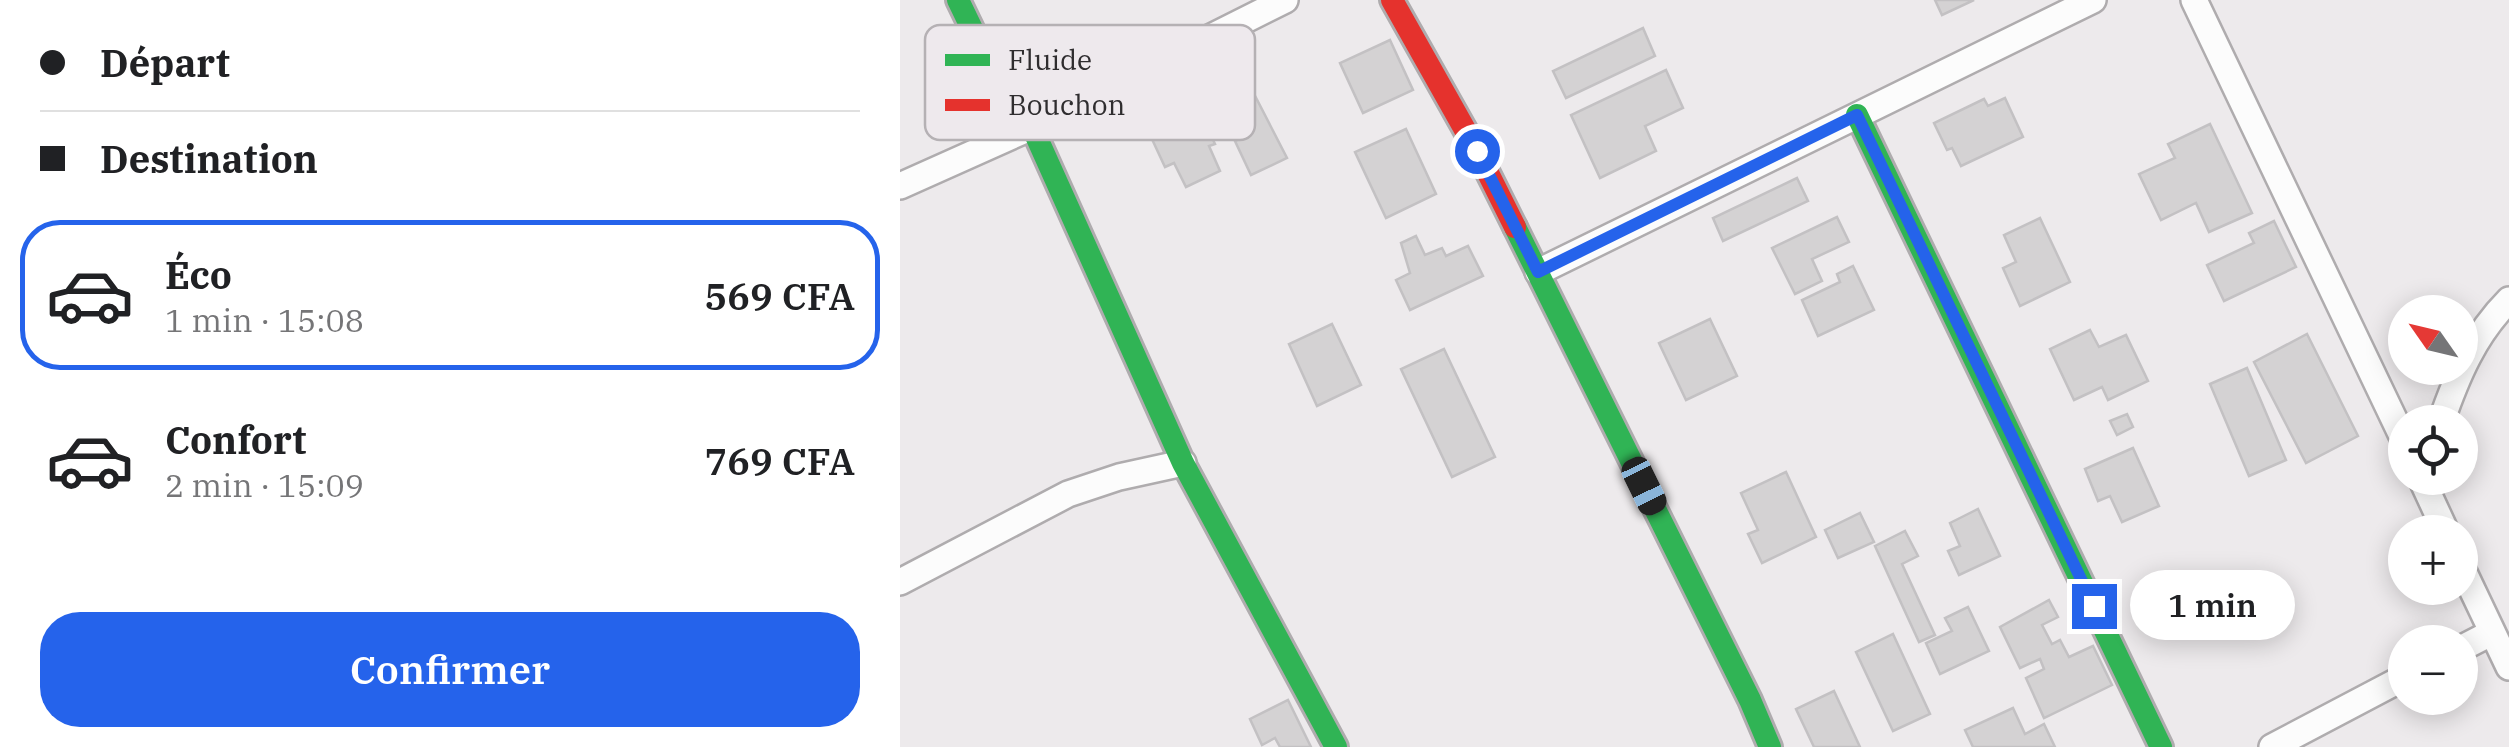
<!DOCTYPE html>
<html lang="fr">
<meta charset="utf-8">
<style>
:root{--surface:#fff;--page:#f6f6f6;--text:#202124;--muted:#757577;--line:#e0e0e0;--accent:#2563eb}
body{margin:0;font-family:"IBM Plex Serif",serif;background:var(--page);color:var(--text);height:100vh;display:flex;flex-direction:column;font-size:38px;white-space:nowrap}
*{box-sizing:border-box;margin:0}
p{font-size:32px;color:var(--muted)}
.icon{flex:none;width:55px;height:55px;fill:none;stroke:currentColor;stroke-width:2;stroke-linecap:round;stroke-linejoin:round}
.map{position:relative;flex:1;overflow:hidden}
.side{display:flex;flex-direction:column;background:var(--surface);width:900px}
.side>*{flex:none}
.guide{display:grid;align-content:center;height:220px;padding:0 40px;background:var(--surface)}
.needle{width:65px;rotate:304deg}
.controls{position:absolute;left:1488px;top:295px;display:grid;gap:20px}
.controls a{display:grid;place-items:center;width:90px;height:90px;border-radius:50%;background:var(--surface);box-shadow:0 5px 25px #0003;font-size:50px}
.end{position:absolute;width:45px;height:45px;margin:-22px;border:12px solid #2563eb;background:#fff;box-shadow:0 0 0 5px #fff}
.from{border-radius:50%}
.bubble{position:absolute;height:70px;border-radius:35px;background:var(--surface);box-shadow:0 5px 25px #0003;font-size:32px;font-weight:600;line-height:70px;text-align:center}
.car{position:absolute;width:30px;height:60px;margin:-30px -15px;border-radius:12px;box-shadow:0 0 8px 2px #0007;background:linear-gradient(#222 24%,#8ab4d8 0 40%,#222 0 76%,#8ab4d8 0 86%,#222 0)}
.guide b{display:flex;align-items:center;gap:35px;height:95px;font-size:38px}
.guide b+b{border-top:2px solid var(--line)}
.guide i{width:25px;height:25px;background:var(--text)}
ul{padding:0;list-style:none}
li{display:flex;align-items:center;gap:30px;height:150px;margin:0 20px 15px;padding:0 20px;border:5px solid transparent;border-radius:40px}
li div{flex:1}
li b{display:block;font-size:38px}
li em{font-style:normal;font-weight:600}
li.selected{border-color:var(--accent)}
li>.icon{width:90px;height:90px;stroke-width:1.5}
.primary-button{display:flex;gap:20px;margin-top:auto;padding:20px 40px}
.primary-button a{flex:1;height:115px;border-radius:40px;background:var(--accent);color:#fff;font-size:40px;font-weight:600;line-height:115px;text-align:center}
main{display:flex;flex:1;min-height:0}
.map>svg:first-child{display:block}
.building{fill:#d4d2d3;stroke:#c3c1c3;stroke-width:2.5}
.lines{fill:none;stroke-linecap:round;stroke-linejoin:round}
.street-casing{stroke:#afacae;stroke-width:30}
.fast-casing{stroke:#afacae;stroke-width:28}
.jam-casing{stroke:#afacae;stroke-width:28}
.street{stroke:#fcfcfc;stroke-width:25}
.fast{stroke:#30b455;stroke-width:22}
.jam{stroke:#e5322d;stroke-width:22}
.route{stroke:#2563eb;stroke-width:12}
.key{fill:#eee9ed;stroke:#b5b1b4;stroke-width:2.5}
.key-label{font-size:28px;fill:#2f2d2f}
</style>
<main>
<section class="side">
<div class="guide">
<b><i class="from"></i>Départ</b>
<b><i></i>Destination</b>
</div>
<ul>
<li class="selected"><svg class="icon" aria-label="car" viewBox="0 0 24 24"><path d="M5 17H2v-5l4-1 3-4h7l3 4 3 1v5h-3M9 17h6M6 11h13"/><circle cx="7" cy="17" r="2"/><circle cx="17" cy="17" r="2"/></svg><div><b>Éco</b><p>1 min · 15:08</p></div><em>569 CFA</em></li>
<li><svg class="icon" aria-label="car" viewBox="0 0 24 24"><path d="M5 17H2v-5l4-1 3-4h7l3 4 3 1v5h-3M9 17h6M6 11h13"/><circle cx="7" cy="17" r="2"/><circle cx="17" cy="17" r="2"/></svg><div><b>Confort</b><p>2 min · 15:09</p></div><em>769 CFA</em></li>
</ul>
<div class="primary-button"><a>Confirmer</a></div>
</section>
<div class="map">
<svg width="1609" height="747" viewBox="0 0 1609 747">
<rect width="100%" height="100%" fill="#edeaec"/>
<!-- building -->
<g class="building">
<path d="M 1035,0 L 1074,0 L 1042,15 Z"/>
<path d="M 743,28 L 755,56 L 666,98 L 653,71 Z"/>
<path d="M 490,40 L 513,90 L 463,113 L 440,63 Z"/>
<path d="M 766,70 L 783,108 L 745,126 L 756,151 L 700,178 L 671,115 Z"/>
<path d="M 351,88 L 387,158 L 351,175 L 335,141 L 350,134 L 332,97 Z"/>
<path d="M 1105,98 L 1123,137 L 1061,166 L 1052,148 L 1047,150 L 1034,123 L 1084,99 L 1088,106 Z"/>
<path d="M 294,100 L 315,144 L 309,146 L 320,171 L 286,187 L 274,163 L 265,167 L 245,124 Z"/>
<path d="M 1310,124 L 1352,213 L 1309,232 L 1296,203 L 1261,220 L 1239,174 L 1275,158 L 1268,144 Z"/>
<path d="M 506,129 L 536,194 L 486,218 L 455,152 Z"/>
<path d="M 897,178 L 908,201 L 823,241 L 813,218 Z"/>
<path d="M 937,217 L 949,242 L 912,259 L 922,281 L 895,294 L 872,248 Z"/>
<path d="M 1140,218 L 1170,282 L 1120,306 L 1103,268 L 1116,262 L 1104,235 Z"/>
<path d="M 1374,221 L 1396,267 L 1324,301 L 1307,265 L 1354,243 L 1349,233 Z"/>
<path d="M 516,236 L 525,255 L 542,248 L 546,256 L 568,246 L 583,276 L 510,310 L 496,280 L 510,273 L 501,243 Z"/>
<path d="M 953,266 L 974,310 L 918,336 L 902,300 L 940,282 L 937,274 Z"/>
<path d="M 810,319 L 837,376 L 786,400 L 759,343 Z"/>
<path d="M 432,324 L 461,385 L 417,406 L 389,344 Z"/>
<path d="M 1190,330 L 1199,347 L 1226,335 L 1248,381 L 1208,400 L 1202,387 L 1174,400 L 1150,349 Z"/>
<path d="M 1407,334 L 1458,436 L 1406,463 L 1354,362 Z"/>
<path d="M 544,349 L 595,457 L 552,477 L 501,369 Z"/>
<path d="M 1347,368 L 1386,460 L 1349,476 L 1310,384 Z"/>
<path d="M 1227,414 L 1233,427 L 1217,435 L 1210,421 Z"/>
<path d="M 1233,448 L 1259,506 L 1222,522 L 1210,496 L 1198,501 L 1185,469 Z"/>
<path d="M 886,472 L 916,537 L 862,563 L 848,534 L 858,530 L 841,493 Z"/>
<path d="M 1078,509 L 1100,556 L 1059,575 L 1048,551 L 1060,546 L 1050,523 Z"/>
<path d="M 960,513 L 974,542 L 938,558 L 925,530 Z"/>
<path d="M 1005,531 L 1018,556 L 1002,564 L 1035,635 L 1019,642 L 975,546 Z"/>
<path d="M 1149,600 L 1158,617 L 1142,625 L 1152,644 L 1160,640 L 1169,657 L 1193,646 L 1212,685 L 1144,718 L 1126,678 L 1144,669 L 1140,659 L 1120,668 L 1100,627 Z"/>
<path d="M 1068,607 L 1089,651 L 1040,674 L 1026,643 L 1052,631 L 1045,618 Z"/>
<path d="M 993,634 L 1030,714 L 993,731 L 956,652 Z"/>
<path d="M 934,691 L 960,747 L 914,747 L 896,709 Z"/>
<path d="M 388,700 L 411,747 L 380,747 L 375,738 L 362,745 L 350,719 Z"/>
<path d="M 1113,708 L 1125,734 L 1144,724 L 1155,747 L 1073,747 L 1065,730 Z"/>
</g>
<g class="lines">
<!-- street casing -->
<g class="street-casing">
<g id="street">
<path d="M 1294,0 L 1505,442"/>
<path d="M 0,186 L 132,127 L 385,0"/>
<path d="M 638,272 L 1193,0"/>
<path d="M 1541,422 C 1557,376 1574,335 1609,300"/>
<path d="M 1521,478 L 1546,532"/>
<path d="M 1560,564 L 1609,667"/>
<path d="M 0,582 L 168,494 L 219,477 L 283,463"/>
<path d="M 1560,649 L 1591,633"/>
<path d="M 1372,747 L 1505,677"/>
</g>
</g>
<!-- fast casing -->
<g class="fast-casing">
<g id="fast">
<path d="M 58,0 L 88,62 L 132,127 L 283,463 L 436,747"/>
<path d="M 957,115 L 1261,747"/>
<path d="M 615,227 L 850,700 L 870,747"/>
</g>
</g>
<!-- jam casing -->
<g class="jam-casing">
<path id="jam" d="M 492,0 L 577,151 L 615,227"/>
</g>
<!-- street -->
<use href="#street" class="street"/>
<!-- fast -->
<use href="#fast" class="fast"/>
<!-- jam -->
<use href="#jam" class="jam"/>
</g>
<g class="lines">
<!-- route -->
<path class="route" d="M 577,151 L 638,272 L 957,115 L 1194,606"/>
</g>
<!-- legend -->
<rect x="25" y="25" width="330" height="115" rx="15" class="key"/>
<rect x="45" y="54" width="45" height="12" fill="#30b455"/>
<rect x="45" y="99" width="45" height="12" fill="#e5322d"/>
<g class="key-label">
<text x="108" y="70">Fluide</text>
<text x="108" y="115">Bouchon</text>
</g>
</svg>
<div class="controls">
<a><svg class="needle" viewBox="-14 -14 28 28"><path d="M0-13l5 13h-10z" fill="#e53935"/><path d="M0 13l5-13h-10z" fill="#757577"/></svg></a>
<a><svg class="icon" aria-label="locate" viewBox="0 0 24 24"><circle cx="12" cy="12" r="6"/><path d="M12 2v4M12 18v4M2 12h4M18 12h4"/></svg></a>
<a>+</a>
<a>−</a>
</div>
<i class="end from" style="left:577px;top:151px"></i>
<i class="end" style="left:1194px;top:606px"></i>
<div class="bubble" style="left:1230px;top:570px;width:165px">1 min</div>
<i class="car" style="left:744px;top:486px;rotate:154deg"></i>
</div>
</main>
